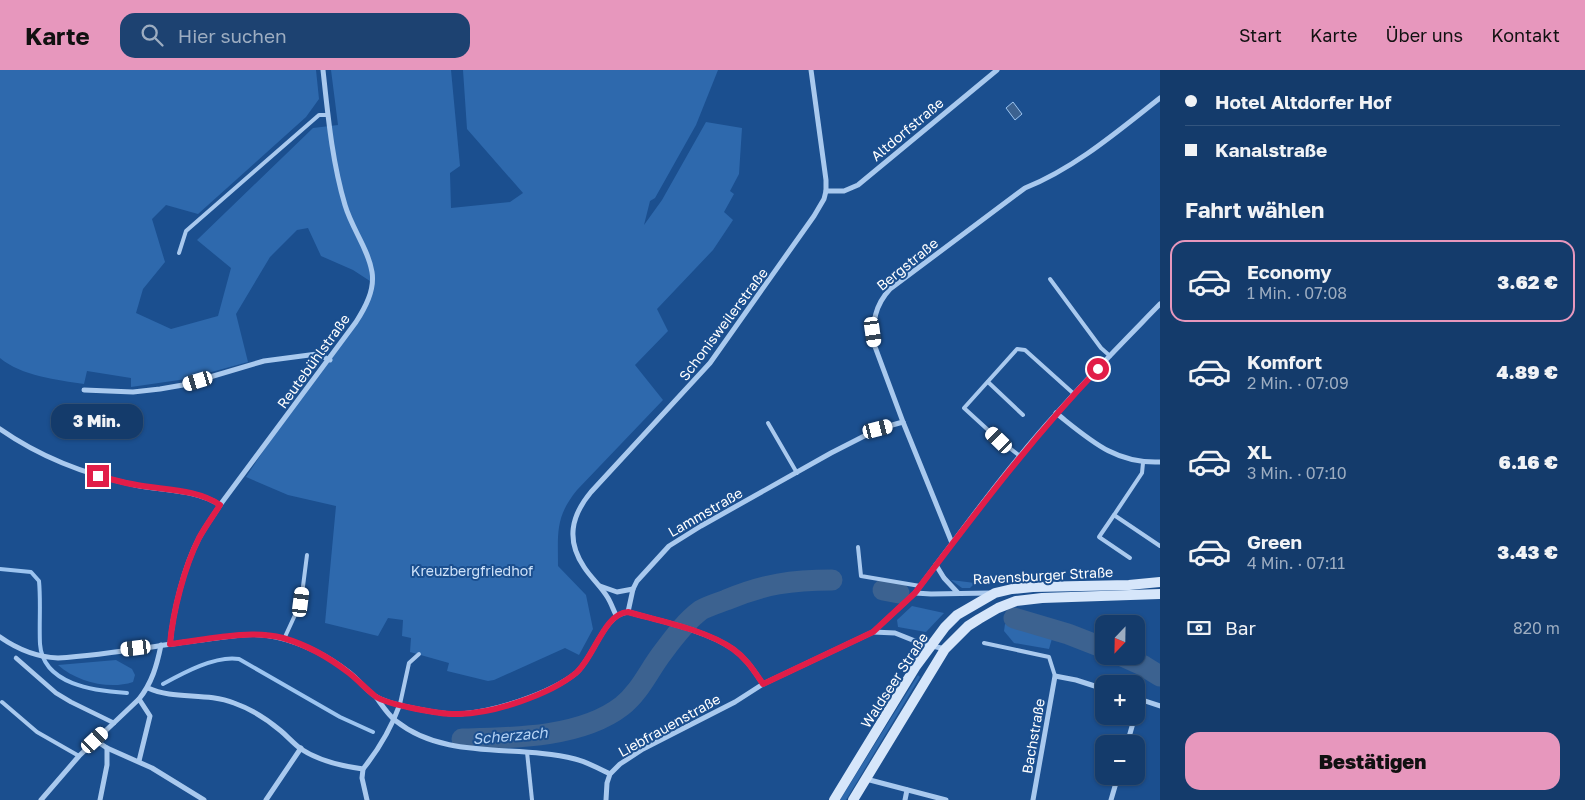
<!DOCTYPE html>
<html lang="de">
<meta charset="utf-8">
<style>
:root{--surface:#143b6b;--page:#1d4271;--text:#f1f3f6;--muted:#9dadc1;--line:#33557e;--accent:#e797bd}
body{margin:0;font-family:"Golos Text",sans-serif;background:var(--page);color:var(--text);height:100vh;display:flex;flex-direction:column;font-size:19px;white-space:nowrap}
*{box-sizing:border-box;margin:0}
p{font-size:16px;color:var(--muted)}
.icon{flex:none;width:28px;height:28px;fill:none;stroke:currentColor;stroke-width:2;stroke-linecap:round;stroke-linejoin:round}
.map{position:relative;flex:1;overflow:hidden}
.details{display:flex;flex-direction:column;background:var(--surface);width:425px}
.details>*{flex:none}
.top-card{display:grid;align-content:center;height:110px;padding:0 25px;background:var(--surface)}
.needle{width:32px;rotate:202deg}
.buttons{position:absolute;left:1095px;top:545px;display:grid;gap:10px}
.buttons a{display:grid;place-items:center;width:50px;height:50px;border-radius:10px;background:var(--surface);box-shadow:0 1px 4px #0004,0 0 0 1px var(--line);font-size:25px}
.end{position:absolute;width:22px;height:22px;margin:-11px;border:6px solid #e11d48;background:#fff;box-shadow:0 0 0 2px #fff}
.from{border-radius:50%}
.bubble{position:absolute;height:35px;border-radius:15px;background:var(--surface);box-shadow:0 1px 4px #0004,0 0 0 1px var(--line);font-size:16px;font-weight:800;line-height:35px;text-align:center}
.car{position:absolute;width:15px;height:30px;margin:-15px -8px;border-radius:6px;box-shadow:0 0 4px 1px #0007;background:linear-gradient(#fff 24%,#345 0 40%,#fff 0 76%,#345 0 86%,#fff 0)}
.top-card b{display:flex;align-items:center;gap:18px;height:48px;font-size:19px}
.top-card b+b{border-top:1px solid var(--line)}
.top-card i{width:12px;height:12px;background:var(--text)}
ul{padding:0;list-style:none}
li{display:flex;align-items:center;gap:15px;height:82px;margin:0 10px 8px;padding:0 15px;border:2px solid transparent;border-radius:15px}
li div{flex:1}
li b{display:block;font-size:19px}
li em{font-style:normal;font-weight:800}
li.active{border-color:var(--accent)}
li>.icon{width:45px;height:45px;stroke-width:1.5}
h2{padding:0 25px;font-size:22px;line-height:60px}
.pay{display:flex;align-items:center;gap:12px;height:55px;padding:0 25px;font-size:19px}
.pay p{margin-inline-start:auto}
.cta{display:flex;gap:10px;margin-top:auto;padding:10px 25px}
.cta a{flex:1;height:58px;border-radius:15px;background:var(--accent);color:#111;font-size:20px;font-weight:800;line-height:58px;text-align:center}
header{display:flex;align-items:center;gap:30px;box-sizing:border-box;height:70px;padding:0 25px;background:var(--accent);color:#111}
header strong{font-size:24px}
nav{display:flex;gap:28px;margin-inline-start:auto;font-size:18px}
.search{width:350px;height:45px;background:var(--page);display:flex;align-items:center;gap:12px;box-sizing:border-box;padding:0 18px;border-radius:15px;color:var(--muted);font-size:19px}
main{display:flex;flex:1;min-height:0}
.map>svg:first-child{display:block}
.green{fill:#2e69ad}
.water{fill:#3c6290;stroke:#9cc4f0}
.lines{fill:none;stroke-linecap:round;stroke-linejoin:round}
.stream{stroke:#9cc4f0;stroke-width:4}
.river{stroke:#3c6290;stroke-width:21}
.service{stroke:#a9c9ee;stroke-width:4}
.pedestrian{stroke:#a9c9ee;stroke-width:4.5}
.minor{stroke:#a9c9ee;stroke-width:5}
.secondary{stroke:#d6e6fa;stroke-width:10}
.route{stroke:#e11d48;stroke-width:6}
.labels{text-anchor:middle;dominant-baseline:central;stroke-width:4;stroke-linejoin:round;paint-order:stroke}
.street-label{font-size:14px;fill:#fff;stroke:#1b4f8f}
.park-label{font-size:14px;fill:#cfe3fa;stroke:#1b4f8f}
.water-label{font-size:15px;font-style:italic;fill:#b5d3f5;stroke:#1b4f8f}
</style>
<header>
<strong>Karte</strong>
<div class="search"><svg class="icon" aria-label="search" viewBox="0 0 24 24"><circle cx="10" cy="10" r="6"/><path d="M15 15l6 6"/></svg>Hier suchen</div>
<nav><a>Start</a><a>Karte</a><a>Über uns</a><a>Kontakt</a></nav>
</header>
<main>
<div class="map">
<svg width="1160" height="730" viewBox="0 0 1160 730">
<rect width="100%" height="100%" fill="#1b4f8f"/>
<!-- green -->
<g class="green">
<path d="M 0,0 L 316,0 L 319,29 L 306,47 L 198,144 L 166,135 L 152,149 L 165,192 L 143,219 L 136,243 L 171,259 L 218,246 L 231,198 L 197,170 L 313,58 L 338,55 L 331,0 L 451,0 L 460,96 L 450,103 L 451,138 L 510,132 L 523,123 L 467,59 L 463,0 L 718,0 L 696,55 L 655,128 L 650,131 L 644,155 L 662,130 L 706,52 L 742,58 L 739,104 L 730,121 L 734,124 L 724,142 L 733,150 L 713,180 L 657,239 L 668,261 L 635,295 L 663,330 L 577,420 C 555,447 558,463 558,496 L 586,525 L 593,559 L 579,585 L 565,578 L 494,610 L 488,611 L 447,601 L 449,593 L 410,582 L 411,568 L 402,566 L 403,550 L 388,548 L 378,566 L 325,553 L 336,436 L 288,425 L 246,407 L 286,347 L 356,252 L 373,213 L 353,200 L 321,186 L 308,158 L 297,160 L 270,187 L 236,244 L 248,292 L 186,309 L 131,317 L 131,308 L 87,301 L 84,314 C 58,310 21,306 0,288 Z"/>
<path d="M 951,510 L 975,513 L 970,518 L 962,518 Z"/>
<path d="M 912,536 L 944,543 L 926,562 L 898,557 L 897,550 Z"/>
<path d="M 1005,554 L 1053,565 L 1049,579 L 1014,573 L 1004,561 Z"/>
<path d="M 116,590 L 132,599 L 135,605 L 133,612 C 109,620 77,612 58,595 Z"/>
<path d="M 918,605 L 920,607 L 846,730 L 840,730 Z"/>
</g>
<!-- water -->
<path class="water" d="M 1013,32 L 1022,44 L 1015,50 L 1006,38 Z"/>
<g class="lines">
<!-- stream -->
<g class="stream">
<path d="M 0,499 L 31,502 L 39,511 C 41,532 39,553 40,574 C 43,615 95,621 127,623"/>
<path d="M 163,614 C 183,603 216,585 239,589 L 340,647 L 373,662"/>
</g>
<!-- river -->
<g class="river">
<path d="M 883,520 L 899,523"/>
<path d="M 1014,548 L 1068,564 L 1104,578"/>
<path d="M 1122,586 L 1142,595 L 1160,606"/>
<path d="M 462,669 C 511,668 581,668 622,636 C 640,622 649,600 663,582 C 674,567 686,551 701,540 C 708,536 718,533 726,530 C 764,514 792,510 832,510"/>
</g>
<!-- service -->
<g class="service">
<path d="M 179,183 L 186,161 L 319,45 L 327,45"/>
<path d="M 1050,209 L 1101,278 L 1110,286"/>
<path d="M 988,312 L 1023,345"/>
<path d="M 768,353 L 797,403"/>
<path d="M 1020,386 L 999,370 L 964,338 L 1017,279 L 1025,280 L 1074,324"/>
<path d="M 1143,393 L 1142,403 L 1114,445 L 1160,476"/>
<path d="M 1114,445 L 1099,467 L 1130,488"/>
<path d="M 858,477 L 861,506 L 920,516"/>
<path d="M 284,569 L 301,532 L 307,485"/>
<path d="M 984,573 L 1049,587 L 1055,606"/>
<path d="M 2,632 L 37,662 L 79,686"/>
<path d="M 400,634 L 409,593 L 419,584"/>
<path d="M 527,682 L 532,730"/>
</g>
<!-- pedestrian -->
<path class="pedestrian" d="M 16,588 L 56,623 L 71,632 L 114,653"/>
<!-- minor -->
<g class="minor">
<path d="M 826,121 L 844,121 L 858,115 L 997,0"/>
<path d="M 84,320 L 133,322 L 160,319 L 183,315 L 264,291 L 317,284 L 330,290"/>
<path d="M 1056,343 C 1090,370 1115,394 1160,392"/>
<path d="M 0,359 C 40,387 87,405 135,415 C 163,421 196,419 220,435"/>
<path d="M 952,473 L 903,352 L 874,274 C 872,253 875,235 890,219 L 1025,118 C 1075,98 1118,61 1160,28"/>
<path d="M 936,495 L 944,508 L 958,523"/>
<path d="M 600,516 L 617,522 L 633,519"/>
<path d="M 915,523 L 931,524 L 990,523"/>
<path d="M 628,542 L 633,519 L 637,511 L 669,476 L 701,456 L 831,383 L 878,359 L 903,352"/>
<path d="M 616,545 C 613,539 611,533 608,528 C 601,516 591,508 584,497 C 566,470 571,446 591,422 L 710,293 L 814,146 L 824,129 L 826,121 L 826,110 L 811,0"/>
<path d="M 873,562 L 895,563 L 920,573 L 945,579"/>
<path d="M 0,567 C 17,579 37,587 58,588 C 106,585 154,576 201,570 C 225,567 252,561 276,567 C 303,573 328,586 350,603 C 359,610 366,620 375,626 C 388,635 443,645 460,644 C 493,642 550,624 576,603 C 594,587 604,544 628,542 C 660,551 706,560 733,579 C 746,588 754,601 763,614"/>
<path d="M 170,574 C 173,541 184,497 199,468 C 205,457 213,446 220,435 L 356,252 C 365,238 375,220 372,202 C 368,178 352,159 345,135 C 332,91 328,46 323,0"/>
<path d="M 148,618 C 174,630 206,622 234,633 C 251,639 267,649 281,661 C 287,666 294,674 301,679 C 319,691 341,696 363,699 C 379,679 391,659 400,634"/>
<path d="M 376,627 C 382,635 388,645 396,651 C 446,691 516,674 575,689 C 587,692 598,698 610,704"/>
<path d="M 1136,628 L 1160,636"/>
<path d="M 1136,641 L 1139,629"/>
<path d="M 95,670 L 107,678 L 152,698 L 204,730"/>
<path d="M 1127,674 L 1135,646"/>
<path d="M 139,691 L 150,646 L 139,629"/>
<path d="M 363,699 L 362,708 L 367,730"/>
<path d="M 866,709 L 946,730"/>
<path d="M 41,730 L 79,686 L 139,629 C 152,613 157,595 161,575"/>
<path d="M 100,730 L 107,695 L 107,678"/>
<path d="M 266,730 L 301,678"/>
<path d="M 606,730 L 607,713 L 610,704 L 620,694 L 643,679 L 735,632 L 763,614 L 873,562 L 915,523 C 961,462 1005,400 1056,344 C 1089,306 1125,270 1160,234"/>
<path d="M 905,730 L 907,720"/>
<path d="M 1033,730 L 1055,606 L 1076,610 L 1104,619"/>
<path d="M 1111,730 L 1118,706"/>
</g>
<!-- secondary -->
<g class="secondary">
<path d="M 834,730 L 916,596 L 945,557 L 957,545 L 995,523 L 1012,519 L 1033,517 L 1129,515 L 1160,512"/>
<path d="M 853,730 L 945,579 L 968,556 L 979,549 L 998,538 L 1016,531 L 1042,528 L 1160,524"/>
</g>
</g>
<g class="lines">
<!-- route -->
<path class="route" d="M 98,406 C 111,409 124,413 137,415 C 164,420 197,419 220,435 C 213,446 205,457 199,468 C 184,498 173,541 170,574 C 206,570 247,559 283,568 C 307,575 330,588 349,603 C 358,610 366,619 375,626 C 387,635 443,645 459,644 C 494,643 549,625 576,603 C 594,588 604,543 628,542 C 660,551 706,560 733,579 C 746,588 754,601 763,614 L 873,562 L 915,523 C 974,445 1030,370 1098,299"/>
</g>
<g class="labels">
<!-- street labels -->
<g class="street-label">
<text transform="translate(907 59) rotate(-40)">Altdorfstraße</text>
<text transform="translate(907 194) rotate(-39)">Bergstraße</text>
<text transform="translate(723 254) rotate(-53)">Schonisweilerstraße</text>
<text transform="translate(313 291) rotate(-54)">Reutebühlstraße</text>
<text transform="translate(705 442) rotate(-30)">Lammstraße</text>
<text transform="translate(1043 505) rotate(-3)">Ravensburger Straße</text>
<text transform="translate(894 610) rotate(-57)">Waldseer Straße</text>
<text transform="translate(669 655) rotate(-29)">Liebfrauenstraße</text>
<text transform="translate(1033 666) rotate(-80)">Bachstraße</text>
</g>
<!-- park labels -->
<g class="park-label">
<text x="472" y="500">Kreuzbergfriedhof</text>
</g>
<!-- water labels -->
<g class="water-label">
<text transform="translate(510 665) rotate(-5)">Scherzach</text>
</g>
</g>
</svg>
<div class="buttons">
<a><svg class="needle" viewBox="-14 -14 28 28"><path d="M0-13l5 13h-10z" fill="#e53935"/><path d="M0 13l5-13h-10z" fill="#9dadc1"/></svg></a>
<a>+</a>
<a>−</a>
</div>
<i class="end from" style="left:1098px;top:299px"></i>
<i class="end" style="left:98px;top:406px"></i>
<div class="bubble" style="left:51px;top:334px;width:92px">3 Min.</div>
<i class="car" style="left:873px;top:262px;rotate:172deg"></i>
<i class="car" style="left:198px;top:311px;rotate:253deg"></i>
<i class="car" style="left:878px;top:359px;rotate:76deg"></i>
<i class="car" style="left:999px;top:370px;rotate:314deg"></i>
<i class="car" style="left:301px;top:532px;rotate:7deg"></i>
<i class="car" style="left:136px;top:578px;rotate:263deg"></i>
<i class="car" style="left:95px;top:670px;rotate:47deg"></i>
</div>
<section class="details">
<div class="top-card">
<b><i class="from"></i>Hotel Altdorfer Hof</b>
<b><i></i>Kanalstraße</b>
</div>
<h2>Fahrt wählen</h2>
<ul>
<li class="active"><svg class="icon" aria-label="car" viewBox="0 0 24 24"><path d="M5 17H2v-5l4-1 3-4h7l3 4 3 1v5h-3M9 17h6M6 11h13"/><circle cx="7" cy="17" r="2"/><circle cx="17" cy="17" r="2"/></svg><div><b>Economy</b><p>1 Min. · 07:08</p></div><em>3.62 €</em></li>
<li><svg class="icon" aria-label="car" viewBox="0 0 24 24"><path d="M5 17H2v-5l4-1 3-4h7l3 4 3 1v5h-3M9 17h6M6 11h13"/><circle cx="7" cy="17" r="2"/><circle cx="17" cy="17" r="2"/></svg><div><b>Komfort</b><p>2 Min. · 07:09</p></div><em>4.89 €</em></li>
<li><svg class="icon" aria-label="car" viewBox="0 0 24 24"><path d="M5 17H2v-5l4-1 3-4h7l3 4 3 1v5h-3M9 17h6M6 11h13"/><circle cx="7" cy="17" r="2"/><circle cx="17" cy="17" r="2"/></svg><div><b>XL</b><p>3 Min. · 07:10</p></div><em>6.16 €</em></li>
<li><svg class="icon" aria-label="car" viewBox="0 0 24 24"><path d="M5 17H2v-5l4-1 3-4h7l3 4 3 1v5h-3M9 17h6M6 11h13"/><circle cx="7" cy="17" r="2"/><circle cx="17" cy="17" r="2"/></svg><div><b>Green</b><p>4 Min. · 07:11</p></div><em>3.43 €</em></li>
</ul>
<div class="pay"><svg class="icon" aria-label="cash" viewBox="0 0 24 24"><path d="M3 7h18v10H3z"/><circle cx="12" cy="12" r="2"/></svg>Bar<p>820 m</p></div>
<div class="cta"><a>Bestätigen</a></div>
</section>
</main>
